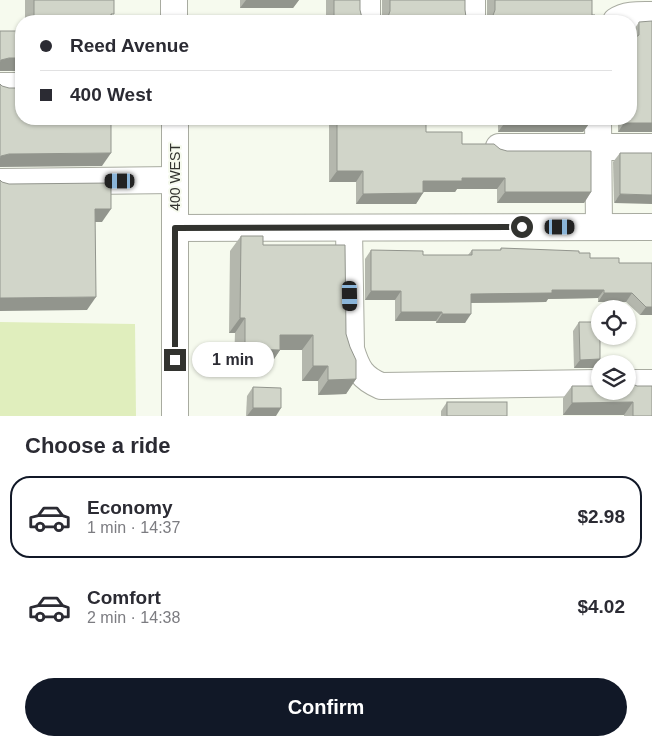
<!DOCTYPE html>
<meta charset="utf-8">
<style>
:root{--surface:#fff;--page:#f7f7f7;--text:#2b2b33;--muted:#7c7c81;--line:#e1e1e2;--accent:#111827}
body{margin:0;font-family:Helvetica,sans-serif;background:var(--page);color:var(--text);height:100vh;display:flex;flex-direction:column;font-size:19px;white-space:nowrap}
*{box-sizing:border-box;margin:0}
p{font-size:16px;color:var(--muted)}
.icon{flex:none;width:28px;height:28px;fill:none;stroke:currentColor;stroke-width:2;stroke-linecap:round;stroke-linejoin:round}
.map{position:relative;height:416px;overflow:hidden}
.sheet{display:flex;flex-direction:column;background:var(--surface);flex:1}
.sheet>*{flex:none}
.top-card{position:absolute;left:15px;top:15px;width:622px;height:110px;border-radius:20px;box-shadow:0 1px 4px #0004;display:grid;align-content:center;height:110px;padding:0 25px;background:var(--surface)}
.fabs{position:absolute;left:591px;top:300px;display:grid;gap:10px}
.fabs a{display:grid;place-items:center;width:45px;height:45px;border-radius:50%;background:var(--surface);box-shadow:0 1px 4px #0004;font-size:25px}
.end{position:absolute;width:22px;height:22px;margin:-11px;border:6px solid #32332f;background:#fff;box-shadow:0 0 0 2px #fff}
.from{border-radius:50%}
.bubble{position:absolute;height:35px;border-radius:18px;background:var(--surface);box-shadow:0 1px 4px #0004;font-size:16px;font-weight:600;line-height:35px;text-align:center}
.car{position:absolute;width:15px;height:30px;margin:-15px -8px;border-radius:6px;box-shadow:0 0 4px 1px #0007;background:linear-gradient(#222 24%,#8ab4d8 0 40%,#222 0 76%,#8ab4d8 0 86%,#222 0)}
.top-card b{display:flex;align-items:center;gap:18px;height:48px;font-size:19px}
.top-card b+b{border-top:1px solid var(--line)}
.top-card i{width:12px;height:12px;background:var(--text)}
ul{padding:0;list-style:none}
li{display:flex;align-items:center;gap:15px;height:82px;margin:0 10px 8px;padding:0 15px;border:2px solid transparent;border-radius:20px}
li div{flex:1}
li b{display:block;font-size:19px}
li em{font-style:normal;font-weight:600}
li.selected{border-color:var(--accent)}
li>.icon{width:45px;height:45px;stroke-width:1.5}
h2{padding:0 25px;font-size:22px;line-height:60px}
.primary-button{display:flex;gap:10px;margin-top:auto;padding:10px 25px}
.primary-button a{flex:1;height:58px;border-radius:30px;background:var(--accent);color:#fff;font-size:20px;font-weight:600;line-height:58px;text-align:center}
.map>svg:first-child{display:block}
.green{fill:#e0eebd}
.lines{fill:none;stroke-linecap:round;stroke-linejoin:round}
.minor-casing{stroke:#a8aba0;stroke-width:28}
.minor{stroke:#fff;stroke-width:26}
.wall{fill:#b4b7ad}
.shaded-wall{fill:#92958d}
.building{fill:#d1d5c9;stroke:#92958d}
.route{stroke:#32332f;stroke-width:6}
.labels{text-anchor:middle;dominant-baseline:central;stroke-width:4;stroke-linejoin:round;paint-order:stroke}
.street-label{font-size:14px;fill:#32332f;stroke:#f6faee}
</style>
<div class="map">
<svg width="652" height="416" viewBox="0 0 652 416">
<rect width="100%" height="100%" fill="#f6faee"/>
<!-- green -->
<path class="green" d="M 0,322 L 135,324 L 136,416 L 0,416 Z"/>
<g class="lines">
<!-- minor casing -->
<g class="minor-casing">
<g id="minor">
<path d="M 174,0 L 174,21"/>
<path d="M 367,0 L 367,21"/>
<path d="M 472,0 L 472,21"/>
<path d="M 616,21 C 626,14 640,15 652,15"/>
<path d="M 0,86 L 21,86"/>
<path d="M 175,119 L 175,416"/>
<path d="M 598,119 L 599,227"/>
<path d="M 499,147 L 652,147"/>
<path d="M 0,182 L 175,180"/>
<path d="M 175,228 L 652,227"/>
<path d="M 349,228 L 351,349 C 357,369 362,378 381,386 L 600,383"/>
<path d="M 628,383 L 652,383"/>
</g>
</g>
<!-- minor -->
<use href="#minor" class="minor"/>
</g>
<!-- wall -->
<g class="wall">
<path d="M 25,0 L 114,0 L 111,21 L 25,21 Z"/>
<path d="M 240,0 L 299,0 L 293,8 L 240,8 Z"/>
<path d="M 326,0 L 360,0 L 360,10 L 362,18 L 365,21 L 326,21 Z"/>
<path d="M 382,0 L 465,0 L 465,10 L 466,17 L 470,21 L 382,21 Z"/>
<path d="M 487,0 L 592,0 L 592,15 L 595,21 L 487,21 Z"/>
<path d="M 639,22 L 652,132 L 618,132 L 618,119 L 631,119 L 631,44 L 633,42 L 633,31 Z"/>
<path d="M 243,119 L 426,119 L 426,132 L 462,144 L 500,149 L 591,192 L 584,203 L 497,203 L 497,189 L 457,189 L 455,192 L 423,192 L 416,204 L 356,204 L 356,182 L 329,182 L 329,125 L 243,125 Z"/>
<path d="M 498,119 L 591,119 L 591,121 L 583,132 L 498,132 Z"/>
<path d="M 620,153 L 652,153 L 614,203 L 613,162 Z"/>
<path d="M 241,236 L 263,245 L 346,334 L 356,379 L 346,394 L 318,395 L 318,381 L 302,381 L 302,350 L 280,350 L 270,365 L 234,364 L 235,333 L 229,333 L 230,251 Z"/>
<path d="M 501,248 L 579,253 L 590,258 L 619,263 L 652,315 L 640,315 L 626,302 L 598,302 L 598,298 L 548,299 L 546,302 L 471,303 L 465,323 L 436,323 L 436,321 L 395,321 L 395,300 L 365,300 L 365,259 L 371,250 L 423,255 L 468,255 L 472,250 L 500,250 Z"/>
<path d="M 579,322 L 600,359 L 594,368 L 574,368 L 573,331 Z"/>
<path d="M 572,386 L 628,391 L 652,416 L 624,416 L 624,415 L 563,415 L 563,398 Z"/>
<path d="M 253,387 L 276,416 L 246,416 L 247,396 Z"/>
<path d="M 447,402 L 507,416 L 441,416 L 441,411 Z"/>
</g>
<!-- shaded-wall -->
<g class="shaded-wall">
<path d="M 246,0 L 299,0 L 293,8 L 240,8 Z"/>
<path d="M 9,58 L 21,58 L 21,71 L 0,71 L 0,62 L 1,60 Z"/>
<path d="M 248,119 L 333,119 L 329,125 L 243,125 Z"/>
<path d="M 506,121 L 591,121 L 583,132 L 498,132 Z"/>
<path d="M 624,123 L 652,123 L 652,132 L 618,132 Z"/>
<path d="M 111,153 L 102,166 L 0,167 L 0,158 L 1,156 L 9,154 Z"/>
<path d="M 337,171 L 363,171 L 356,182 L 329,182 Z"/>
<path d="M 462,178 L 505,178 L 497,189 L 457,189 L 455,192 L 416,192 L 423,181 Z"/>
<path d="M 505,192 L 591,192 L 584,203 L 497,203 Z"/>
<path d="M 423,193 L 416,204 L 356,204 L 363,194 Z"/>
<path d="M 620,194 L 652,195 L 652,204 L 614,203 Z"/>
<path d="M 95,209 L 111,209 L 102,222 L 86,222 Z"/>
<path d="M 552,290 L 604,290 L 598,298 L 548,299 L 546,302 L 465,303 L 471,294 Z"/>
<path d="M 371,291 L 401,291 L 395,300 L 365,300 Z"/>
<path d="M 604,293 L 632,293 L 626,302 L 598,302 Z"/>
<path d="M 96,297 L 87,310 L 0,311 L 0,298 Z"/>
<path d="M 646,307 L 652,307 L 652,315 L 640,315 Z"/>
<path d="M 401,312 L 442,312 L 436,321 L 395,321 Z"/>
<path d="M 442,314 L 471,314 L 465,323 L 436,323 Z"/>
<path d="M 240,318 L 245,318 L 235,333 L 229,333 Z"/>
<path d="M 280,335 L 313,335 L 302,350 L 280,350 L 270,365 L 234,364 L 245,349 Z"/>
<path d="M 600,359 L 594,368 L 574,368 L 580,360 Z"/>
<path d="M 313,366 L 328,366 L 318,381 L 302,381 Z"/>
<path d="M 356,379 L 346,394 L 318,395 L 328,380 Z"/>
<path d="M 633,402 L 624,415 L 563,415 L 572,403 Z"/>
<path d="M 253,408 L 281,408 L 276,416 L 247,416 Z"/>
</g>
<!-- building -->
<g class="building">
<path d="M 34,0 L 114,0 L 114,14 L 111,14 L 111,21 L 34,21 Z"/>
<path d="M 334,0 L 360,0 L 360,10 L 362,18 L 365,21 L 334,21 Z"/>
<path d="M 390,0 L 465,0 L 465,10 L 466,17 L 470,21 L 384,21 L 388,17 L 390,11 Z"/>
<path d="M 495,0 L 592,0 L 592,15 L 595,15 L 595,21 L 489,21 L 492,18 L 495,10 Z"/>
<path d="M 652,21 L 652,123 L 624,123 L 624,119 L 631,119 L 631,53 L 636,53 L 636,37 L 639,35 L 639,22 Z"/>
<path d="M 0,31 L 21,31 L 21,58 L 9,58 L 1,60 L 0,62 Z"/>
<path d="M 0,84 L 2,86 L 9,88 L 21,88 L 21,119 L 111,119 L 111,153 L 9,154 L 1,156 L 0,158 Z"/>
<path d="M 337,119 L 426,119 L 426,132 L 462,132 L 462,144 L 494,144 L 500,149 L 507,151 L 591,151 L 591,192 L 505,192 L 505,178 L 462,178 L 462,181 L 423,181 L 423,193 L 363,194 L 363,171 L 337,171 Z"/>
<rect x="506" y="119" width="85" height="2"/>
<path d="M 620,153 L 652,153 L 652,195 L 620,194 Z"/>
<path d="M 0,180 L 2,182 L 9,184 L 111,183 L 111,209 L 95,209 L 96,297 L 0,298 Z"/>
<path d="M 241,236 L 263,236 L 263,245 L 345,245 L 346,334 L 350,347 L 356,360 L 356,379 L 328,380 L 328,366 L 313,366 L 313,335 L 280,335 L 280,350 L 245,349 L 245,318 L 240,318 Z"/>
<path d="M 501,248 L 579,251 L 579,253 L 590,253 L 590,258 L 619,258 L 619,263 L 652,263 L 652,307 L 646,307 L 632,293 L 604,293 L 604,290 L 552,290 L 552,293 L 471,294 L 471,314 L 442,314 L 442,312 L 401,312 L 401,291 L 371,291 L 371,250 L 423,251 L 423,255 L 472,255 L 472,250 L 501,250 Z"/>
<path d="M 579,322 L 600,322 L 600,359 L 580,360 Z"/>
<path d="M 628,382 L 637,386 L 652,386 L 652,416 L 633,416 L 633,402 L 572,403 L 572,386 L 600,386 L 600,391 L 628,391 Z"/>
<path d="M 253,387 L 281,388 L 281,408 L 253,408 Z"/>
<rect x="447" y="402" width="60" height="14"/>
</g>
<g class="lines">
<!-- route -->
<path class="route" d="M 175,360 L 175,228 L 522,227"/>
</g>
<g class="labels">
<!-- street labels -->
<g class="street-label">
<text transform="translate(175 177) rotate(-90)">400 WEST</text>
</g>
</g>
</svg>
<div class="fabs">
<a><svg class="icon" aria-label="locate" viewBox="0 0 24 24"><circle cx="12" cy="12" r="6"/><path d="M12 2v4M12 18v4M2 12h4M18 12h4"/></svg></a>
<a><svg class="icon" aria-label="layers" viewBox="0 0 24 24"><path d="M12 4l9 5-9 5-9-5zM3 14l9 5 9-5"/></svg></a>
</div>
<i class="end from" style="left:522px;top:227px"></i>
<i class="end" style="left:175px;top:360px"></i>
<div class="bubble" style="left:192px;top:342px;width:82px">1 min</div>
<i class="car" style="left:120px;top:181px;rotate:270deg"></i>
<i class="car" style="left:560px;top:227px;rotate:90deg"></i>
<i class="car" style="left:350px;top:296px;rotate:179deg"></i>
<div class="top-card">
<b><i class="from"></i>Reed Avenue</b>
<b><i></i>400 West</b>
</div>
</div>
<section class="sheet">
<h2>Choose a ride</h2>
<ul>
<li class="selected"><svg class="icon" aria-label="car" viewBox="0 0 24 24"><path d="M5 17H2v-5l4-1 3-4h7l3 4 3 1v5h-3M9 17h6M6 11h13"/><circle cx="7" cy="17" r="2"/><circle cx="17" cy="17" r="2"/></svg><div><b>Economy</b><p>1 min · 14:37</p></div><em>$2.98</em></li>
<li><svg class="icon" aria-label="car" viewBox="0 0 24 24"><path d="M5 17H2v-5l4-1 3-4h7l3 4 3 1v5h-3M9 17h6M6 11h13"/><circle cx="7" cy="17" r="2"/><circle cx="17" cy="17" r="2"/></svg><div><b>Comfort</b><p>2 min · 14:38</p></div><em>$4.02</em></li>
</ul>
<div class="primary-button"><a>Confirm</a></div>
</section>
